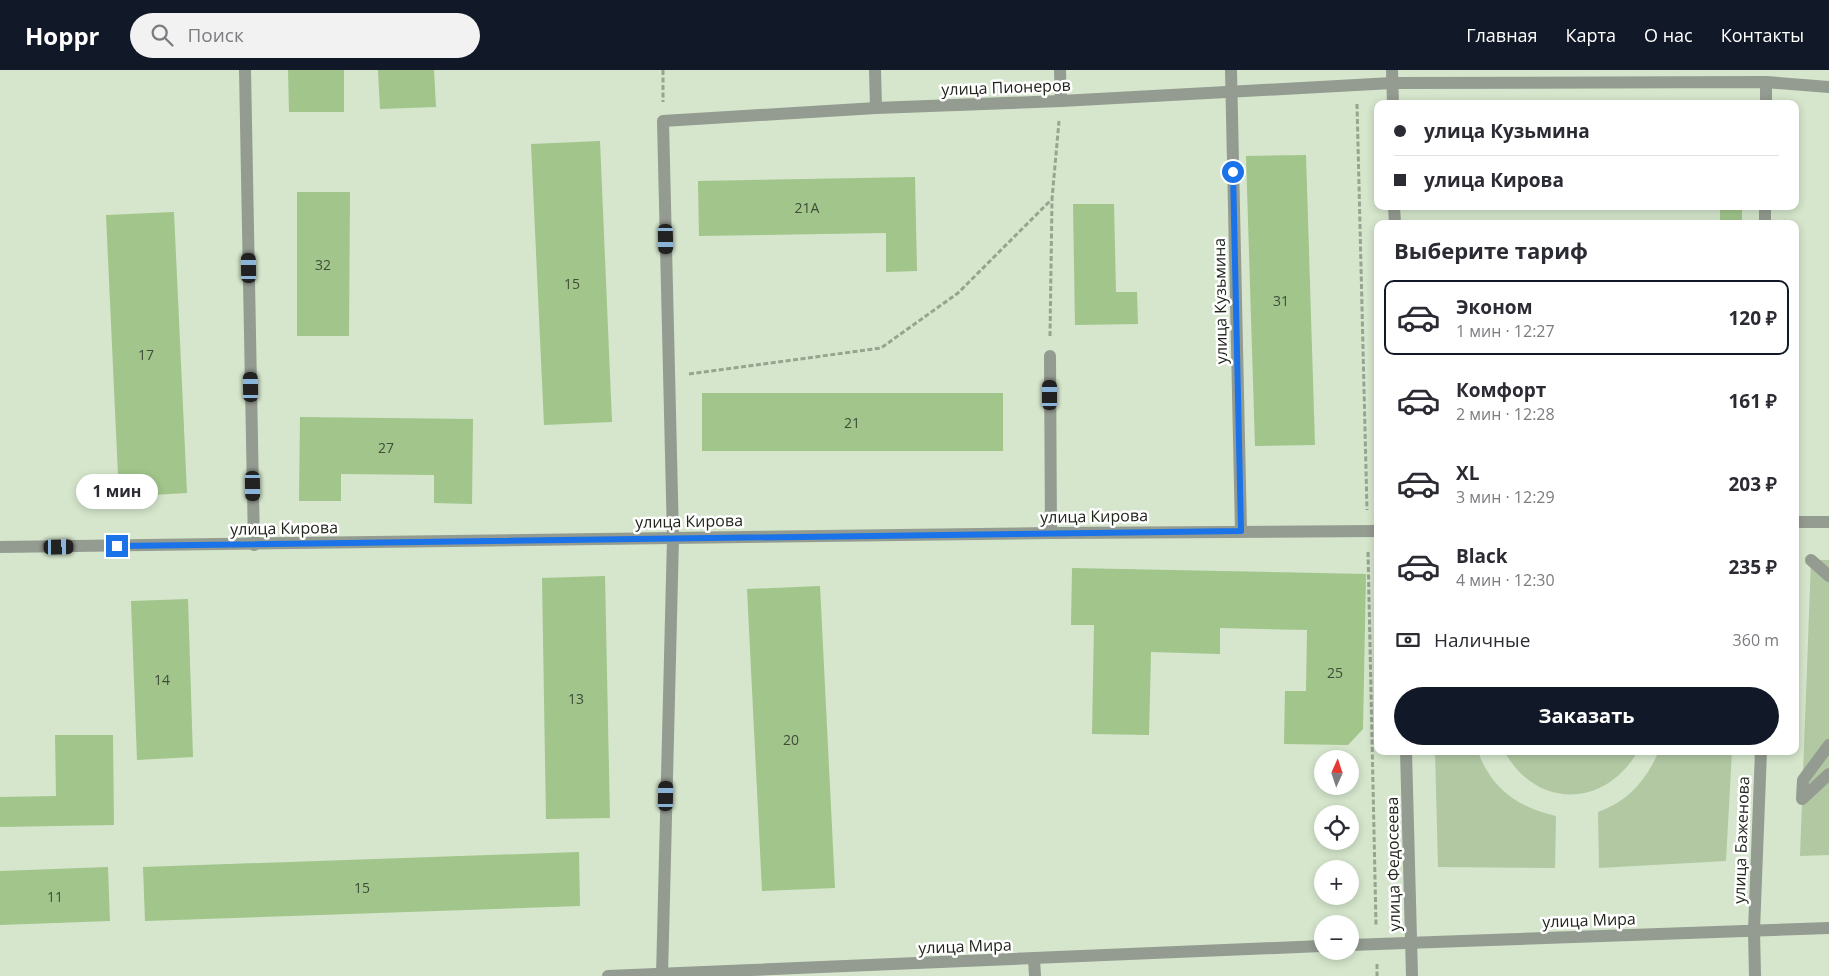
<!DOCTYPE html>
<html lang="ru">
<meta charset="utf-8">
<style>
:root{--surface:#fff;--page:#f2f2f3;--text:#2b2b33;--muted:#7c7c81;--line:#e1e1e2;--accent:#111827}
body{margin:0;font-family:"Open Sans",sans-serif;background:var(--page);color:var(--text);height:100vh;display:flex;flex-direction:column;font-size:19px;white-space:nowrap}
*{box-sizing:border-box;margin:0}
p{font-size:16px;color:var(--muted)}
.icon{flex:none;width:28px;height:28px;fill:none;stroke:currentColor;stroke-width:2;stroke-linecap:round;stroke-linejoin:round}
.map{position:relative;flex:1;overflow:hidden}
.sheet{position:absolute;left:1374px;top:150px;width:425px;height:535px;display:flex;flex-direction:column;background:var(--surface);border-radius:10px;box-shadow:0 2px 8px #0003}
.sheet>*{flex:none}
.banner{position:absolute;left:1374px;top:30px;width:425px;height:110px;border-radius:10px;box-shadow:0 2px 8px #0003;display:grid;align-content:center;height:110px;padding:0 20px;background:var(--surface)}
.needle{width:32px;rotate:3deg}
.fabs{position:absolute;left:1314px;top:680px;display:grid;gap:10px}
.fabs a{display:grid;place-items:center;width:45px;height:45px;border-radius:50%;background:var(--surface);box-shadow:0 2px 8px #0003;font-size:25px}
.end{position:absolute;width:22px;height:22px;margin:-11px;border:6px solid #1a73e8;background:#fff;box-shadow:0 0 0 2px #fff}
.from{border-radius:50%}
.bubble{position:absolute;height:35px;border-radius:18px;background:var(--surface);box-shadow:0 2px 8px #0003;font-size:16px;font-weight:700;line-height:35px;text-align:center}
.car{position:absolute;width:15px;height:30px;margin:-15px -8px;border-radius:6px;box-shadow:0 0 4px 1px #0007;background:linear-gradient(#222 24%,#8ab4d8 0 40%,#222 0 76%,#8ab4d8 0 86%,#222 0)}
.banner b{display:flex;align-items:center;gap:18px;height:48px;font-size:19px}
.banner b+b{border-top:1px solid var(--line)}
.banner i{width:12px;height:12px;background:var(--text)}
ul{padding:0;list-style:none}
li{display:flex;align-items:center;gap:15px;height:75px;margin:0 10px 8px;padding:0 10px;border:2px solid transparent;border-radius:10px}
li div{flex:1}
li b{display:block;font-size:19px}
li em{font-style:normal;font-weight:700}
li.current{border-color:var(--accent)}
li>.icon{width:45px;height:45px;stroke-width:1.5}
h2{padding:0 20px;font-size:22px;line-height:60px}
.pay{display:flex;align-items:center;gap:12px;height:55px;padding:0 20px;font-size:19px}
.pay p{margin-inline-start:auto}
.cta{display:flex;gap:10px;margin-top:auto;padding:10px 20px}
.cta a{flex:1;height:58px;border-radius:30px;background:var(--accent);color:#fff;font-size:20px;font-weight:700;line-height:58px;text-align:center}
header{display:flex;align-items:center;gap:30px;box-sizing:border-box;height:70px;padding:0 25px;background:var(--accent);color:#fff}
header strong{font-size:24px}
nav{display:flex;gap:28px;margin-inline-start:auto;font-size:18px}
.search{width:350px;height:45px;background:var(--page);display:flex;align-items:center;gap:12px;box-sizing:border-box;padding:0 18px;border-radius:28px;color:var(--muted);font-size:19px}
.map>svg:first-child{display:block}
.green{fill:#b1c8a3}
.building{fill:#a1c58b}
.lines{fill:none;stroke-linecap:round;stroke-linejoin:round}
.path{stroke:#97a490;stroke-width:3;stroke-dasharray:5 2.5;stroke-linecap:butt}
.service{stroke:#949b90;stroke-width:12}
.pedestrian{stroke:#949b90;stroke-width:12}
.minor{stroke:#949b90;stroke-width:12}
.tertiary{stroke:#949b90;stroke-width:12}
.route{stroke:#1a73e8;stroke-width:6}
.labels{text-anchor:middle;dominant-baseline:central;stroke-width:5;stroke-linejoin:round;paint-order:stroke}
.number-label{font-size:14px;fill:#404e38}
.street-label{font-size:16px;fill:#20261c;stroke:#fff}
</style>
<header>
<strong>Hoppr</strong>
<div class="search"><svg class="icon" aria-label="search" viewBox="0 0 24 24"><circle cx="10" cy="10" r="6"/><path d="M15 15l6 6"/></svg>Поиск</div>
<nav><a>Главная</a><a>Карта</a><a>О нас</a><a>Контакты</a></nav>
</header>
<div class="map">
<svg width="1829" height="906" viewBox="0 0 1829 906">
<rect width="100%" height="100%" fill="#d5e6cc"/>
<!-- green -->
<g class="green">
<path d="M 1811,490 L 1829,490 L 1829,785 L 1800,786 Z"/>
<path d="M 1435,681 L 1478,681 C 1490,718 1519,738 1556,746 L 1555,798 L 1438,797 Z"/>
<path d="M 1504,681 L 1638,681 C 1605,738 1537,740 1504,681 Z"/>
<path d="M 1659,681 L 1732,681 L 1726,791 L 1599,798 L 1598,742 C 1629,731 1646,710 1659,681 Z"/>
</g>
<!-- building -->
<g class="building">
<path d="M 288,0 L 344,0 L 344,42 L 289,42 Z"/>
<path d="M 378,0 L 434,0 L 436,37 L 380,39 Z"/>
<path d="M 600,71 L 612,352 L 544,355 L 531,74 Z"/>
<path d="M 1306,85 L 1315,375 L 1255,376 L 1246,86 Z"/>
<path d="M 915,107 L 917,201 L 886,202 L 886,163 L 699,166 L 698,111 Z"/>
<path d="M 297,122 L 350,122 L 349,266 L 297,266 Z"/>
<path d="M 1073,134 L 1114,134 L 1116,222 L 1137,222 L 1138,254 L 1075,255 Z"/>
<rect x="1720" y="136" width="22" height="18"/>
<path d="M 174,142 L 187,423 L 119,427 L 106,145 Z"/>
<rect x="702" y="323" width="301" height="58"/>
<path d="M 300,347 L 473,349 L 472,434 L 434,433 L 434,405 L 341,404 L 341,431 L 299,431 Z"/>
<path d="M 1072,498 L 1366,504 L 1363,659 L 1348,675 L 1284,674 L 1285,621 L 1306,621 L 1307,560 L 1220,558 L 1220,584 L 1151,582 L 1149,665 L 1092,664 L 1094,555 L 1071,555 Z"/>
<path d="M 605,506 L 610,748 L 546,749 L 542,508 Z"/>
<path d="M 820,516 L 835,818 L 762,821 L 747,519 Z"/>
<path d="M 188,529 L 193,687 L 137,690 L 131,531 Z"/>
<path d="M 55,665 L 113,665 L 114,755 L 0,757 L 0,727 L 56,726 Z"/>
<path d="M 579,782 L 580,836 L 145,851 L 143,797 Z"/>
<path d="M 108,797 L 110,851 L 0,855 L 0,801 Z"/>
</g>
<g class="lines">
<!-- path -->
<g class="path">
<path d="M 663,0 L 663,32"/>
<path d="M 1357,34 L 1367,440"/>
<path d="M 1050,266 L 1052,130"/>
<path d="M 689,304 L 881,278 L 958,223 L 1052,129 L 1059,51"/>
<path d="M 1368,482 L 1376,855"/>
<path d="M 1377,894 L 1377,906"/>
</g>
<!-- service -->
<g class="service">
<path d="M 245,0 L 254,475"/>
<path d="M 875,0 L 876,38"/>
<path d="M 1060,0 L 1061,31"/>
<path d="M 1766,34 L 1766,12"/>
<path d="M 1765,154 L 1765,136"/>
<path d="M 1050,286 L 1051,463"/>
<path d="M 1754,860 L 1755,906"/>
<path d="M 1034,889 L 1035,906"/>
</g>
<!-- pedestrian -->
<g class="pedestrian">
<path d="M 1811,490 L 1829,506"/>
<path d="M 1829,675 L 1803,710 L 1802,729 L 1829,704"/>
</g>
<!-- minor -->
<g class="minor">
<path d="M 1231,0 L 1241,461"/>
<path d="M 1392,0 L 1393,34"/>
<path d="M 1394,136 L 1395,154"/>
<path d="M 1795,452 L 1829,452"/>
<path d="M 0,477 L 1051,463 L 1378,461"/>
<path d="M 1406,681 L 1412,906"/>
<path d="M 1754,860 L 1761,681"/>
<path d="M 662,906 L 673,468 L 663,51 L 876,38 L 1061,31 L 1392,13 L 1766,12 L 1829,17"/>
</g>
<!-- tertiary -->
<g class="tertiary">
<path d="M 1350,875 L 1829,858"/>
<path d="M 608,906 L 1322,876"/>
</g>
</g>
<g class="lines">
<!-- route -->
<path class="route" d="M 117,476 L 1241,461 L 1233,102"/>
</g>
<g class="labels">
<!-- number labels -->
<g class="number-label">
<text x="807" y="137">21А</text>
<text x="323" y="194">32</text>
<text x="572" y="213">15</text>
<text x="1281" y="230">31</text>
<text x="146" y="284">17</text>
<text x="852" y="352">21</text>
<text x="386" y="377">27</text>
<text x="1335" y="602">25</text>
<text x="162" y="609">14</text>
<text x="576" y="628">13</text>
<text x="791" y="669">20</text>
<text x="362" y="817">15</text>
<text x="55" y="826">11</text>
</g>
<!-- street labels -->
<g class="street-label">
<text transform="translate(1006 17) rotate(-2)">улица Пионеров</text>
<text transform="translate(1220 231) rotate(-91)">улица Кузьмина</text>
<text transform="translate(1094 446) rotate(-1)">улица Кирова</text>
<text transform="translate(689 451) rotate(-1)">улица Кирова</text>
<text transform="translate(284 458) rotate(-1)">улица Кирова</text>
<text transform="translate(1741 770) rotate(-88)">улица Баженова</text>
<text transform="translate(1393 794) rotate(-91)">улица Федосеева</text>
<text transform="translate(1589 850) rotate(-2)">улица Мира</text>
<text transform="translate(965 876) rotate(-2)">улица Мира</text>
</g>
</g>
</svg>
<div class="fabs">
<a><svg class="needle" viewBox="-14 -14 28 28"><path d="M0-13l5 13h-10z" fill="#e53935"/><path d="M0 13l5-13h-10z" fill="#7c7c81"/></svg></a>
<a><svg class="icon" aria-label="locate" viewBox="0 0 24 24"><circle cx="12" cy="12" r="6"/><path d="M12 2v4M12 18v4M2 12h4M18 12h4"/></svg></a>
<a>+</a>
<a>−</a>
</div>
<i class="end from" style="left:1233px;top:102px"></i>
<i class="end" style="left:117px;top:476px"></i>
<div class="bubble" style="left:76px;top:404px;width:82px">1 мин</div>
<i class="car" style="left:666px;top:169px;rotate:179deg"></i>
<i class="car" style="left:249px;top:198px;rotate:359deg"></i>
<i class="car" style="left:251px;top:317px;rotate:359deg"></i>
<i class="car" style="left:1050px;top:325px;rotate:0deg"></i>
<i class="car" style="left:253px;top:416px;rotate:179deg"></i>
<i class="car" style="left:59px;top:477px;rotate:89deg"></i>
<i class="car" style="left:666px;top:726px;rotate:1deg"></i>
<div class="banner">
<b><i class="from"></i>улица Кузьмина</b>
<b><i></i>улица Кирова</b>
</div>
<section class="sheet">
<h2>Выберите тариф</h2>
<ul>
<li class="current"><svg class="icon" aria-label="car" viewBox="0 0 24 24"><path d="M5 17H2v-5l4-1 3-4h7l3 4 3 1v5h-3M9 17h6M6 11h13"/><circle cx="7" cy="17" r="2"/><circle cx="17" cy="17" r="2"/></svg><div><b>Эконом</b><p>1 мин · 12:27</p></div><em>120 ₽</em></li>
<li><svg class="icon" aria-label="car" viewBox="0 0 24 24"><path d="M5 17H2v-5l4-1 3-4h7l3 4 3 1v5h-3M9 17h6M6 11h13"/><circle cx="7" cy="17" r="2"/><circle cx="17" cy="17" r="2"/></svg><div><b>Комфорт</b><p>2 мин · 12:28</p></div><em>161 ₽</em></li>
<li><svg class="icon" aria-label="car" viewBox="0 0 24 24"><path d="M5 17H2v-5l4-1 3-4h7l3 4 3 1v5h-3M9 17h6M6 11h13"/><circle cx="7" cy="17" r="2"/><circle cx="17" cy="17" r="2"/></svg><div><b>XL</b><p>3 мин · 12:29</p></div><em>203 ₽</em></li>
<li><svg class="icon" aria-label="car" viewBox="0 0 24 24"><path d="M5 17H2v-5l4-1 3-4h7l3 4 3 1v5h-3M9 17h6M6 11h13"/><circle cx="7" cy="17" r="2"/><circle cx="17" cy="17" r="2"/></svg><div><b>Black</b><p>4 мин · 12:30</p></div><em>235 ₽</em></li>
</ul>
<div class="pay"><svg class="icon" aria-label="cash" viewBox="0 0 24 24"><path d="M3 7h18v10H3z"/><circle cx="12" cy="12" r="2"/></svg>Наличные<p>360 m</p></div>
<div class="cta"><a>Заказать</a></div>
</section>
</div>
